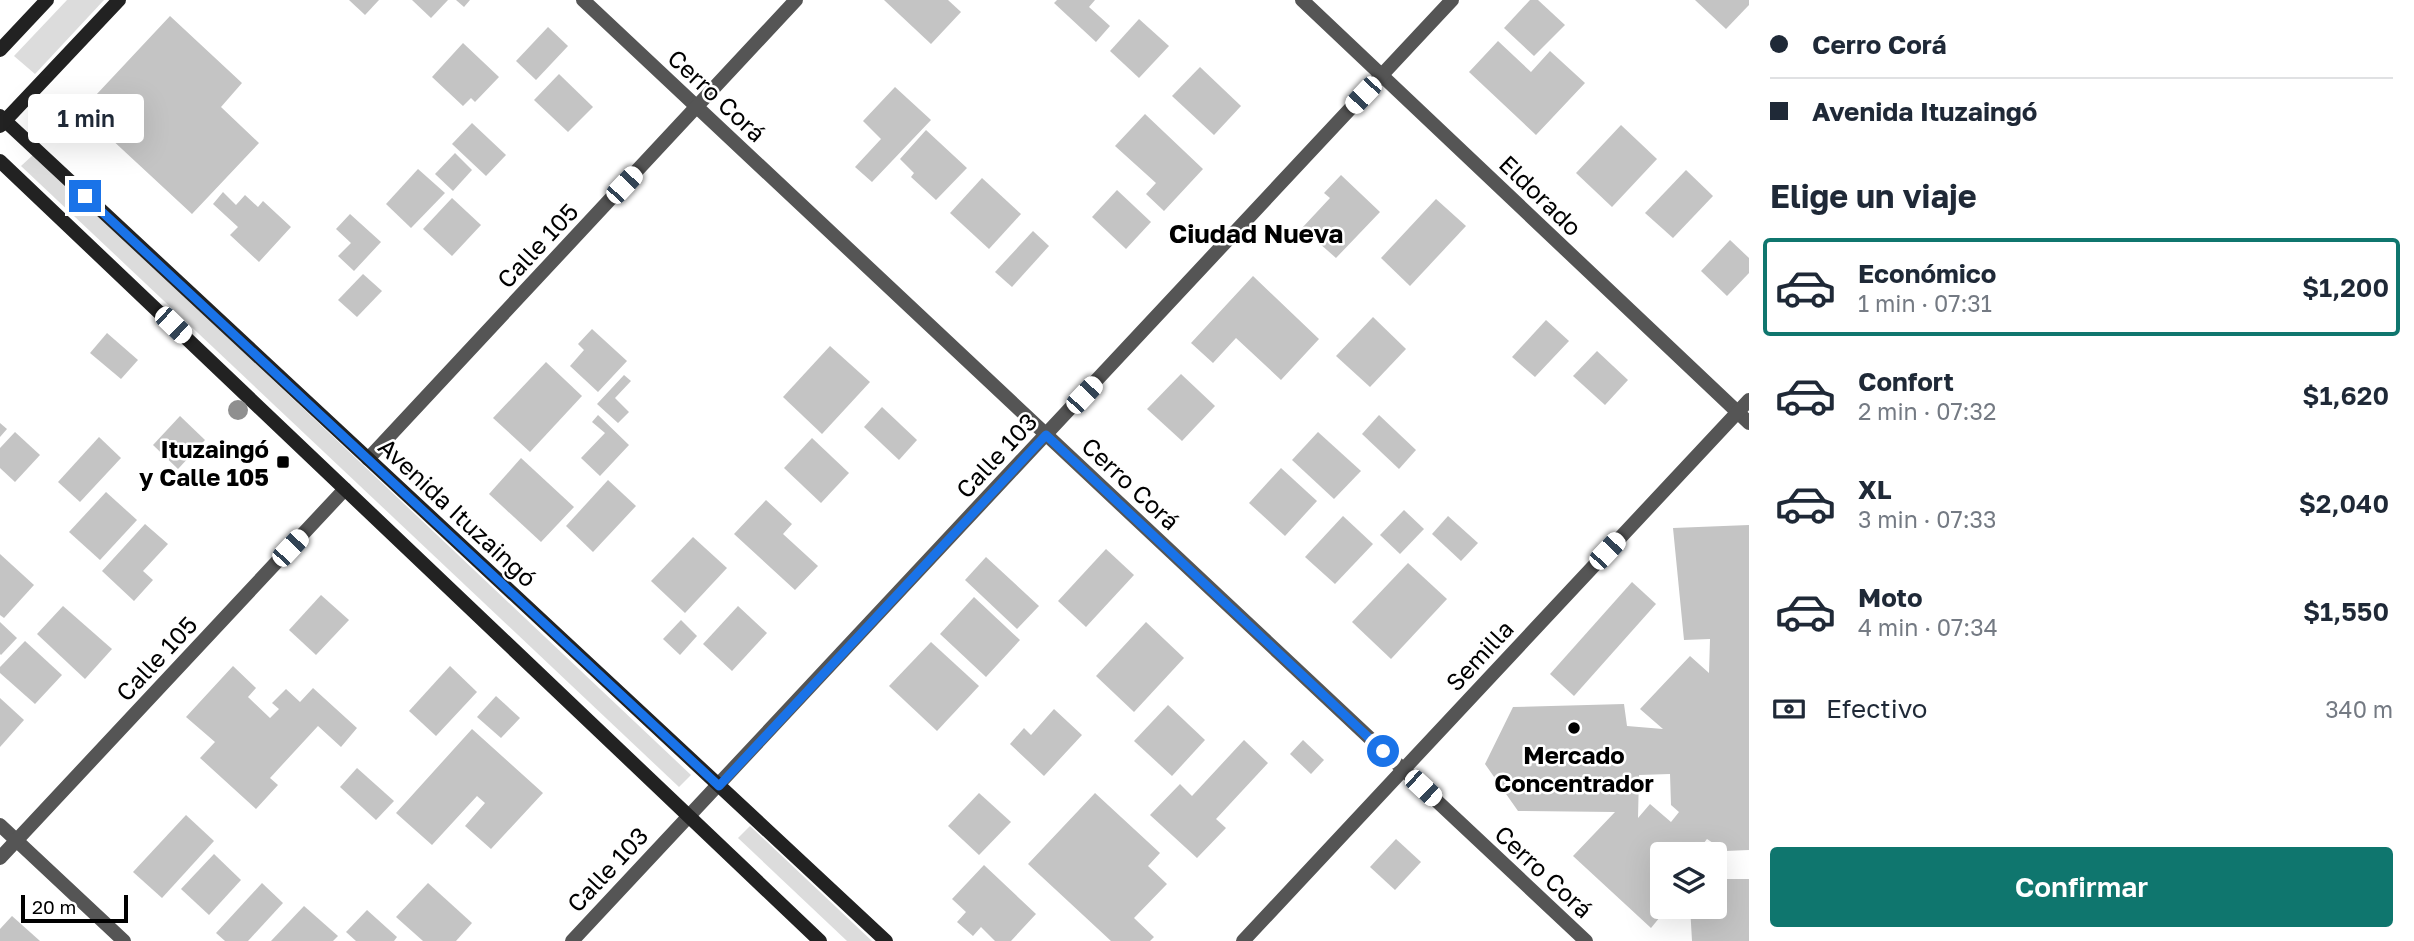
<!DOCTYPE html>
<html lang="es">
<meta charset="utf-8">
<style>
:root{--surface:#fff;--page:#f6f6f7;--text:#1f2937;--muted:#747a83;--line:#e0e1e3;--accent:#0f766e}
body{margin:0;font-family:"Golos Text",sans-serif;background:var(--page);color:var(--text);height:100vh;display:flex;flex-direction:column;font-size:26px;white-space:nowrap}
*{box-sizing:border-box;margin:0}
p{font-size:23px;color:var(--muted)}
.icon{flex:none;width:38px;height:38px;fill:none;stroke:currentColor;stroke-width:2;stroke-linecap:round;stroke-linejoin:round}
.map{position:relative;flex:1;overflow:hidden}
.side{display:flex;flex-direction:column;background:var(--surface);width:665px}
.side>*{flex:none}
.banner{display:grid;align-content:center;height:154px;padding:0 21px;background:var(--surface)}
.tools{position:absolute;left:1650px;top:842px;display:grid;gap:14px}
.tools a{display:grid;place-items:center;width:77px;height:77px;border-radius:7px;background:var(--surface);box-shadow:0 7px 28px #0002;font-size:35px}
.scale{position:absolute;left:21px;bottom:18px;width:107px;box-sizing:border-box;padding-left:7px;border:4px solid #000;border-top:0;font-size:19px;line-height:24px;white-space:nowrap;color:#000;-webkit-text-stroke:5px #fff;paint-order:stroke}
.end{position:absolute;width:32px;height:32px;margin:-16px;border:9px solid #1a73e8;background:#fff;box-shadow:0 0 0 4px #fff}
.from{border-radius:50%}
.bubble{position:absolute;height:49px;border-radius:7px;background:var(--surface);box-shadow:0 7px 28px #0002;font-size:23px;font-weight:600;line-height:49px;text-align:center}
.car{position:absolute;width:21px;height:42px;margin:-21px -10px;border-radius:9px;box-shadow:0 0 5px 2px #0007;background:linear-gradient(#fff 24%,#345 0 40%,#fff 0 76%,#345 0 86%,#fff 0)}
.banner b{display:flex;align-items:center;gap:24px;height:66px;font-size:26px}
.banner b+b{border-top:2px solid var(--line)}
.banner i{width:18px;height:18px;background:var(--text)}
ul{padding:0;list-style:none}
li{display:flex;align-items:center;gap:21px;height:98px;margin:0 14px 10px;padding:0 7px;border:4px solid transparent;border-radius:7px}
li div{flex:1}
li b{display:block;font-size:26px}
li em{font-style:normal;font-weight:600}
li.on{border-color:var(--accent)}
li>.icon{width:63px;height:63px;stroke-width:1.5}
h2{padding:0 21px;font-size:32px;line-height:84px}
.pay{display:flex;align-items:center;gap:18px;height:77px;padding:0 21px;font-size:26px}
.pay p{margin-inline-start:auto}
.action{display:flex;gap:14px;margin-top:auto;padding:14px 21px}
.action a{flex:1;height:80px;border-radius:7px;background:var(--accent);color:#fff;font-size:28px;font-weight:600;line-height:80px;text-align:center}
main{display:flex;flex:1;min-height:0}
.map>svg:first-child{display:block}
.green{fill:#dcdcdc}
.building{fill:#c4c4c4;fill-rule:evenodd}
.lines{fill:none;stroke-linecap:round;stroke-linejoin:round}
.street{stroke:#555;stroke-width:14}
.secondary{stroke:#222;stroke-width:14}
.tree{fill:#8f8f8f}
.route{stroke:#1a73e8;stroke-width:9}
.poi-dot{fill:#000;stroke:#fff;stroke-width:2.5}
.labels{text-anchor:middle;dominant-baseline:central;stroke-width:5;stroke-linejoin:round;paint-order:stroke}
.street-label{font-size:24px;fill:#000;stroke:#fff}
.poi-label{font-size:24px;font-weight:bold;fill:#000;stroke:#fff;text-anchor:end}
.neighbourhood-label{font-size:26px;font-weight:bold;fill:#000;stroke:#fff}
</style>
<main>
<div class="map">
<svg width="1749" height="941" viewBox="0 0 1749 941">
<rect width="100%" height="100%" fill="#fff"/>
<!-- green -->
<g class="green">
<path d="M 67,0 L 104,0 L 35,74 L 14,56 Z"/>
<path d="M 34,154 L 691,775 L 679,787 L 21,166 Z"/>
<path d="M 750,826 L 872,941 L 847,941 L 738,838 Z"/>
</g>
<!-- building -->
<g class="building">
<path d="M 349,0 L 379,0 L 365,15 Z"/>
<path d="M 412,0 L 448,0 L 431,18 Z"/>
<path d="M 456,0 L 470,0 L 464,7 Z"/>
<path d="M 884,0 L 948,0 L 961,12 L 931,44 Z"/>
<path d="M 1057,0 L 1095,0 L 1089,7 L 1110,26 L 1096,42 L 1054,3 Z"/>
<path d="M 1530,0 L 1538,0 L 1565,25 L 1534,56 L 1504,28 Z"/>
<path d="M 1695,0 L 1749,0 L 1749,5 L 1726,29 Z"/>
<path d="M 170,16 L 242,83 L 221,107 L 259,143 L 192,214 L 81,111 Z"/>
<path d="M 1139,19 L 1169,46 L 1139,78 L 1110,51 Z"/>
<path d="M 548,27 L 568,46 L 536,80 L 516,61 Z"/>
<path d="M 1498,41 L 1531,72 L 1550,51 L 1585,83 L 1536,135 L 1469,72 Z"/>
<path d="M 463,43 L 499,77 L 475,102 L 471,98 L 463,106 L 432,77 Z"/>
<path d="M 1200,67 L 1241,106 L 1214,135 L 1172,96 Z"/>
<path d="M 559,74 L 593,107 L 568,132 L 534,100 Z"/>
<path d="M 895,87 L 931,120 L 872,182 L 855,167 L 881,139 L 863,121 Z"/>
<path d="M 1145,114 L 1203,169 L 1164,211 L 1146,194 L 1156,183 L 1115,146 Z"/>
<path d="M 472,123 L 506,155 L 486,176 L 452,144 Z"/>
<path d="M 1621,125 L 1657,159 L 1612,207 L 1576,173 Z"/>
<path d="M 926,130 L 967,168 L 936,200 L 911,177 L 914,173 L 900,159 Z"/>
<path d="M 455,153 L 472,170 L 453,191 L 435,174 Z"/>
<path d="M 418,169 L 445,193 L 411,228 L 386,204 Z"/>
<path d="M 1686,170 L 1713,196 L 1673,238 L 1645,213 Z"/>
<path d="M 1341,175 L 1380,212 L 1336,258 L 1302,228 L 1330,198 L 1324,193 Z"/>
<path d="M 982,178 L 1021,214 L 989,249 L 950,213 Z"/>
<path d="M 1117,190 L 1151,222 L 1126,249 L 1092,217 Z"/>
<path d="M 223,192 L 236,205 L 245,195 L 258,207 L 263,201 L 291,227 L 259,262 L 230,235 L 238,227 L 213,204 Z"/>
<path d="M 452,198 L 481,225 L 452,256 L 423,229 Z"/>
<path d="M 1436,199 L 1466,226 L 1410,286 L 1381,258 Z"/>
<path d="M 350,214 L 381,242 L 354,271 L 338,256 L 351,243 L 336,229 Z"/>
<path d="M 1033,231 L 1049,246 L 1012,287 L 995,272 Z"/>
<path d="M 1730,240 L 1749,258 L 1749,273 L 1727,296 L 1701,271 Z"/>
<path d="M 363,274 L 382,291 L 357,317 L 338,300 Z"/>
<path d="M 1253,276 L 1319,339 L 1281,380 L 1236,338 L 1213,363 L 1191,343 Z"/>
<path d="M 1373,317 L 1406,349 L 1370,387 L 1336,356 Z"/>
<path d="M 1546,320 L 1569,341 L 1535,377 L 1512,357 Z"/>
<path d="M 592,329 L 627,361 L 598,392 L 570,366 L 584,350 L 578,344 Z"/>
<path d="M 107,333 L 138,360 L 121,379 L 90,353 Z"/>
<path d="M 830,346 L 870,382 L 822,434 L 783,397 Z"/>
<path d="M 1597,351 L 1628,380 L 1605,405 L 1573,376 Z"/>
<path d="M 546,362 L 582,396 L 530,452 L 493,418 Z"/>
<path d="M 1181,374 L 1215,406 L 1182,441 L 1147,409 Z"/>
<path d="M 624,375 L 631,381 L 615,398 L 629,412 L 618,423 L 597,404 Z"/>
<path d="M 882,407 L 917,440 L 899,460 L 864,427 Z"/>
<path d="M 598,415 L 629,445 L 600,476 L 581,458 L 605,433 L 592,422 Z"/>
<path d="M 1379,415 L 1416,450 L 1399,469 L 1362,434 Z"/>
<path d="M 180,416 L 205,440 L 178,469 L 153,445 Z"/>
<path d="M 0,423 L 7,429 L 0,437 Z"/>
<path d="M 15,432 L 40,455 L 15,482 L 0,468 L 0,448 Z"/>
<path d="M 1318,432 L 1361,471 L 1334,499 L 1292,460 Z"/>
<path d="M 99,437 L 121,458 L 80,502 L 58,482 Z"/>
<path d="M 812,438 L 849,473 L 821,503 L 784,468 Z"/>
<path d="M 521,458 L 574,507 L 541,542 L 489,494 Z"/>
<path d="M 1281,468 L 1317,501 L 1285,536 L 1249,503 Z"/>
<path d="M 608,480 L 636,506 L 593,552 L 566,526 Z"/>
<path d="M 106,492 L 137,520 L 100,560 L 69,532 Z"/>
<path d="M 766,500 L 792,524 L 783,534 L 818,566 L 795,590 L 734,534 Z"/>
<path d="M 1404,510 L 1424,529 L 1400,554 L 1380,535 Z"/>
<path d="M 1343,516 L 1373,544 L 1335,584 L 1305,557 Z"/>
<path d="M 1448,516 L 1478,543 L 1461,561 L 1432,534 Z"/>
<path d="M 145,524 L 168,544 L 143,571 L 153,580 L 134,601 L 102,571 Z"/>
<path d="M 1749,525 L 1749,850 L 1725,851 L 1707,839 L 1700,848 L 1706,854 L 1662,854 L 1662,906 L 1669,906 L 1651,928 L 1573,856 L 1615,812 L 1518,811 L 1485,764 L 1513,707 L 1624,704 L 1627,726 L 1663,729 L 1640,709 L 1690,656 L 1709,673 L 1710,639 L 1684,640 L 1673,528 ZM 1670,774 L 1671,805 L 1679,812 L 1671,822 L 1650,804 L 1638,818 L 1639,775 Z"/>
<path d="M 693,537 L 727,568 L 685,613 L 651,581 Z"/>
<path d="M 1106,549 L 1134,575 L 1086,627 L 1058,601 Z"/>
<path d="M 0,554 L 34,585 L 4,618 L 0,615 Z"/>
<path d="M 986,557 L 1039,606 L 1017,629 L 965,580 Z"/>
<path d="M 1408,563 L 1447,599 L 1391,659 L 1352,622 Z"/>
<path d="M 1632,582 L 1656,604 L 1574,696 L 1550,674 Z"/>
<path d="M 321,595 L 349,620 L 316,655 L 289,630 Z"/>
<path d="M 974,597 L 1020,640 L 986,677 L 940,634 Z"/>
<path d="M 63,606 L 112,649 L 85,679 L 37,634 Z"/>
<path d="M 738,606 L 767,633 L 732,671 L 703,644 Z"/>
<path d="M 681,620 L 697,636 L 680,655 L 663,639 Z"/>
<path d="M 0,622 L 17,638 L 1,655 L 0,654 Z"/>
<path d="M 1146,622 L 1184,658 L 1134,712 L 1096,676 Z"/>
<path d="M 25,641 L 62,675 L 35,704 L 0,673 L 0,667 Z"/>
<path d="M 931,642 L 979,686 L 937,731 L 889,686 Z"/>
<path d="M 233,666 L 256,688 L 248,697 L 270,718 L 279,709 L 272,703 L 286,689 L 300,702 L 313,688 L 357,728 L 341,747 L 318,726 L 270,778 L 278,785 L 256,809 L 200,758 L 215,742 L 186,717 Z"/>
<path d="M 450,666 L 477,692 L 436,736 L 409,711 Z"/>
<path d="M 496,696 L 520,718 L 501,738 L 477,717 Z"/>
<path d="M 0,698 L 24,720 L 0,747 Z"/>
<path d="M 1168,705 L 1205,740 L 1172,776 L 1134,741 Z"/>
<path d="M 1054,709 L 1082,735 L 1044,776 L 1010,744 L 1024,728 L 1031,735 Z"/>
<path d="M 472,729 L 543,793 L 491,849 L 465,826 L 485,803 L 477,796 L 432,845 L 396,813 Z"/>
<path d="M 1244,740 L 1268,763 L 1216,819 L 1226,828 L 1197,858 L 1150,815 L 1180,784 L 1192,796 Z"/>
<path d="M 1303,740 L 1324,760 L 1311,774 L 1290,754 Z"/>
<path d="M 357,768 L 394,801 L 376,820 L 340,787 Z"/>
<path d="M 979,793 L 1011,822 L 979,855 L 948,826 Z"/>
<path d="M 1095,793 L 1160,853 L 1148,866 L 1167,884 L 1134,918 L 1154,937 L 1150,941 L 1111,941 L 1028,864 Z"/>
<path d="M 186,815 L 214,841 L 162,898 L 133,872 Z"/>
<path d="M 1396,839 L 1421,862 L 1395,890 L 1370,867 Z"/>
<path d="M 214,854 L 241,880 L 209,915 L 181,889 Z"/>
<path d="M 984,865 L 1036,914 L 1011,941 L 995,941 L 981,927 L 973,936 L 957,922 L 966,912 L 952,899 Z"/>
<path d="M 1715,879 L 1749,879 L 1749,941 L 1692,941 L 1690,906 L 1715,906 Z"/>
<path d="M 262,883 L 283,903 L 248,941 L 225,941 L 216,933 Z"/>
<path d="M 428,883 L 472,923 L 456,941 L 423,941 L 396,917 Z"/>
<path d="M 304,906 L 338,936 L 333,941 L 271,941 Z"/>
<path d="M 367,910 L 397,937 L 394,941 L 356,941 L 346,932 Z"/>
<path d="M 12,916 L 40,941 L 0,941 L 0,929 Z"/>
</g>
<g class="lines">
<!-- street -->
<g class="street">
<path d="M 583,0 L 1586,941"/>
<path d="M 1302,0 L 1749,423"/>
<path d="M 368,459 L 796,0"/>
<path d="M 0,825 L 124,941"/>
<path d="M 0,858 L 345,489"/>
<path d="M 572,941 L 1452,0"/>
<path d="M 1243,941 L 1749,400"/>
</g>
<!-- secondary -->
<g class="secondary">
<path d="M 0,50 L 47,0"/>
<path d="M 0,116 L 886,941"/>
<path d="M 0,126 L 119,0"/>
<path d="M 0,161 L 820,941"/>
</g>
</g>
<!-- trees -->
<circle class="tree" cx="238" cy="410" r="10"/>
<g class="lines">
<!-- route -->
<path class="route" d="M 85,196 L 719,786 L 1046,435 L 1383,751"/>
</g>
<!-- markers -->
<g class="poi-dot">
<rect x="276" y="455" width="14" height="14" rx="3.5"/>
<circle cx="1574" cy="728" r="7"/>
</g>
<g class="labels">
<!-- street labels -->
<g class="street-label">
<text transform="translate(717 95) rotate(43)">Cerro Corá</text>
<text transform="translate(1541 195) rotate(44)">Eldorado</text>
<text transform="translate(537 245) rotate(-47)">Calle 105</text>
<text transform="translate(996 455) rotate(-47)">Calle 103</text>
<text transform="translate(1131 483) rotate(43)">Cerro Corá</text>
<text transform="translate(458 512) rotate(43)">Avenida Ituzaingó</text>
<text transform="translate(1479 655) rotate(-47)">Semilla</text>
<text transform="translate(156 658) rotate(-47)">Calle 105</text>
<text transform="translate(607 869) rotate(-47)">Calle 103</text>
<text transform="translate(1544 871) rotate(43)">Cerro Corá</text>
</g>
<!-- poi labels -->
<g class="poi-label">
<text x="269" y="448">Ituzaingó<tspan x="269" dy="28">y Calle 105</tspan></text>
<text x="1574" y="754" text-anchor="middle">Mercado<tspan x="1574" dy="28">Concentrador</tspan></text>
</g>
<!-- neighbourhood labels -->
<g class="neighbourhood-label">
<text x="1256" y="233">Ciudad Nueva</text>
</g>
</g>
</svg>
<div class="tools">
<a><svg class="icon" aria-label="layers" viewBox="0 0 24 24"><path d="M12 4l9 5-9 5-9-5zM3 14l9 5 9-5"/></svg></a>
</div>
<div class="scale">20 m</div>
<i class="end from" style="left:1383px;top:751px"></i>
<i class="end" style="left:85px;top:196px"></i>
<div class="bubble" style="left:28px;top:94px;width:116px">1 min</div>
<i class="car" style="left:1363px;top:95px;rotate:223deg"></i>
<i class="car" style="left:624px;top:185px;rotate:43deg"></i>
<i class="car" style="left:173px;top:325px;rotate:134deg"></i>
<i class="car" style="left:1084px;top:395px;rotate:43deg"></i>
<i class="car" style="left:290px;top:548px;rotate:43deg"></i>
<i class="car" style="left:1607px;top:551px;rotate:43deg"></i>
<i class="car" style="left:1423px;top:788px;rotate:133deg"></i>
</div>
<section class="side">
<div class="banner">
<b><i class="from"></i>Cerro Corá</b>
<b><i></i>Avenida Ituzaingó</b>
</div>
<h2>Elige un viaje</h2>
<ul>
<li class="on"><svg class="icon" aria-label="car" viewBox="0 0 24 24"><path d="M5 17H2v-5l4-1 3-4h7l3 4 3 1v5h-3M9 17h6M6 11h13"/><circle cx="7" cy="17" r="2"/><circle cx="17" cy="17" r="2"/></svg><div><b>Económico</b><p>1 min · 07:31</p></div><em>$1,200</em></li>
<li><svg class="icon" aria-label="car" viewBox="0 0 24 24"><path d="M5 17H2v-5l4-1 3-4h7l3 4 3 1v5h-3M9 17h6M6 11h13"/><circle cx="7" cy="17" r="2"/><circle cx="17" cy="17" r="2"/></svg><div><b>Confort</b><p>2 min · 07:32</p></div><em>$1,620</em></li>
<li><svg class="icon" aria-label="car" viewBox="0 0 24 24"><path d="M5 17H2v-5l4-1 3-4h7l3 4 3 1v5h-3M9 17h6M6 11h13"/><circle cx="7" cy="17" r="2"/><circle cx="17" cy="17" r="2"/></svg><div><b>XL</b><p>3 min · 07:33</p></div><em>$2,040</em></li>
<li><svg class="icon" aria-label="car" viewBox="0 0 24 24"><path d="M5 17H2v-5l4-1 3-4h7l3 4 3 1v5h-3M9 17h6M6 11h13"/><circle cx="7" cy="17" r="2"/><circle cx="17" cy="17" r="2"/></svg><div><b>Moto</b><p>4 min · 07:34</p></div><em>$1,550</em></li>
</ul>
<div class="pay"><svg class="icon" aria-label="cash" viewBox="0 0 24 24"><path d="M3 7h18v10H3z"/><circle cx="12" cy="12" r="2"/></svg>Efectivo<p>340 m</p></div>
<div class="action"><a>Confirmar</a></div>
</section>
</main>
